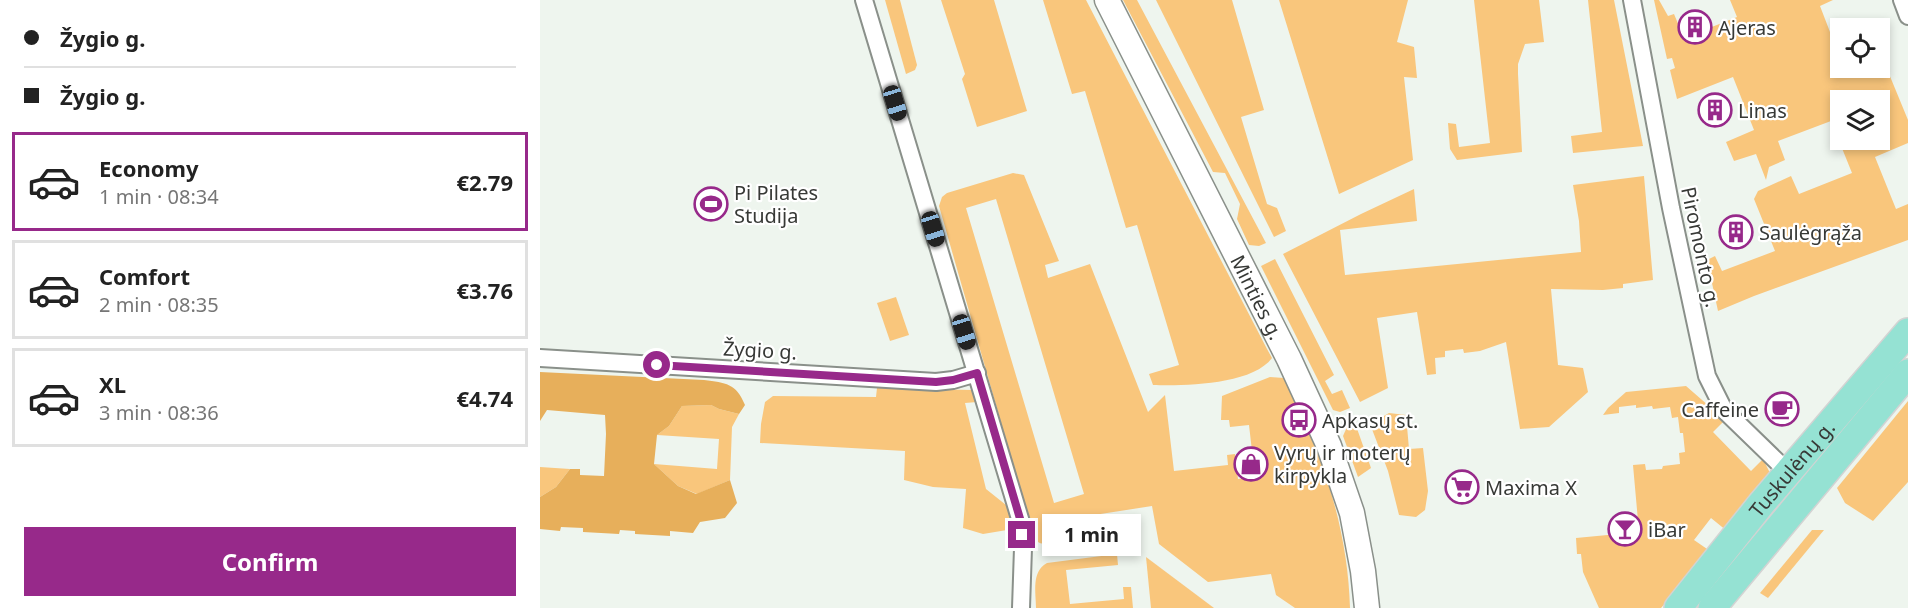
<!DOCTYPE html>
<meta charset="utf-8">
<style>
:root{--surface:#fff;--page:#f2f2f2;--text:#222;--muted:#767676;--line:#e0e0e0;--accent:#97298a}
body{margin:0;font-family:"Noto Sans",sans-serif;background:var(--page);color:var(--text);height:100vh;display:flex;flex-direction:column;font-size:22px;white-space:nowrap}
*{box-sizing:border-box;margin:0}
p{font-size:20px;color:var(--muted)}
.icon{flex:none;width:33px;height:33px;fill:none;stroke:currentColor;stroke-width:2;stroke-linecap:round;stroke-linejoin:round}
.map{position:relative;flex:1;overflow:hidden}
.drawer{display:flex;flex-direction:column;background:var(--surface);width:540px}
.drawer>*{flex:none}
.guide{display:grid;align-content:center;height:132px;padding:0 24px;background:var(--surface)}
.tools{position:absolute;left:1290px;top:18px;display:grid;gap:12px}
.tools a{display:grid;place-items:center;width:60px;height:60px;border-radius:0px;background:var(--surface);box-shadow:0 3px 9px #0003;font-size:30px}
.end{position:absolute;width:27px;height:27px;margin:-14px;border:8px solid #97298a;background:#fff;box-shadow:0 0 0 3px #fff}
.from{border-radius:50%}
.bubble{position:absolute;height:42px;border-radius:0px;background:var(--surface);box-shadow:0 3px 9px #0003;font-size:20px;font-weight:700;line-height:42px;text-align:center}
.car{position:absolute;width:18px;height:36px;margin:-18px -9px;border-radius:8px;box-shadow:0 0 4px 2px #0007;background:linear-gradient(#222 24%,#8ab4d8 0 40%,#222 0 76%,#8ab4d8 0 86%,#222 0)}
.guide b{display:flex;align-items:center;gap:21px;height:57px;font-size:22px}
.guide b+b{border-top:2px solid var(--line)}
.guide i{width:15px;height:15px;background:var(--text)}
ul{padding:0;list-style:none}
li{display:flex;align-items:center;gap:18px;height:99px;margin:0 12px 9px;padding:0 12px;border:3px solid var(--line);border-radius:0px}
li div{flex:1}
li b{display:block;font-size:22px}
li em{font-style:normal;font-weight:700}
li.on{border-color:var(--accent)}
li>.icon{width:54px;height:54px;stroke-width:1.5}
.cta{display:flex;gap:12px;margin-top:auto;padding:12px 24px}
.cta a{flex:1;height:69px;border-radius:0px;background:var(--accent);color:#fff;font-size:24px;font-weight:700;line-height:69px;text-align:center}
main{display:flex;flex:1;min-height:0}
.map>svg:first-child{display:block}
.green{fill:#f9c67c;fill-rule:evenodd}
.forest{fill:#e7af5b}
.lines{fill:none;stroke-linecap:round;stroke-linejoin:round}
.minor-casing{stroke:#8a908a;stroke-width:20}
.secondary-casing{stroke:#8a908a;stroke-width:27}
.primary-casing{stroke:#d3d3d3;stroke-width:30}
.minor{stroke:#fff;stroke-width:16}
.secondary{stroke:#fff;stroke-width:24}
.primary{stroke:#95e2d3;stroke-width:27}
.route{stroke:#97298a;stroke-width:8}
.labels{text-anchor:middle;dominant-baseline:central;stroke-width:4.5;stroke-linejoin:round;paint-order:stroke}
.poi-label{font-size:20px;fill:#373936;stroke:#fff;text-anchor:start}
.street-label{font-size:20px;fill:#373936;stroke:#fff}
</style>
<main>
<section class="drawer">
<div class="guide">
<b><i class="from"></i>Žygio g.</b>
<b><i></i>Žygio g.</b>
</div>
<ul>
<li class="on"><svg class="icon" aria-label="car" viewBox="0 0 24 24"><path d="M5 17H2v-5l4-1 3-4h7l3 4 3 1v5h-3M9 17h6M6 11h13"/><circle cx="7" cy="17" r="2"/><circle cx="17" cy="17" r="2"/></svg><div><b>Economy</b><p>1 min · 08:34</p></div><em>€2.79</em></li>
<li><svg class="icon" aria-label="car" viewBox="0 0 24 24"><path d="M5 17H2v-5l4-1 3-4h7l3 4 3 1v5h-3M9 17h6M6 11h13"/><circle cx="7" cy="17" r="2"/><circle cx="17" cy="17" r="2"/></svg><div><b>Comfort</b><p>2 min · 08:35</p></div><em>€3.76</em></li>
<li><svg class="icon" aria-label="car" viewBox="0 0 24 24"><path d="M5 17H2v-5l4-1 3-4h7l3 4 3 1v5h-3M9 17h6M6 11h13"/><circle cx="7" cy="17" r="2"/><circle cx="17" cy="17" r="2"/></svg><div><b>XL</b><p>3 min · 08:36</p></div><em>€4.74</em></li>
</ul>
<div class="cta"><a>Confirm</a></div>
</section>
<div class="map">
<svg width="1368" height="608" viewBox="0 0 1368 608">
<rect width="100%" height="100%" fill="#eef5ee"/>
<!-- green -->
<g class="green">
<path d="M 345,0 L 360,0 L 377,65 L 375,70 L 366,74 Z"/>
<path d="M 401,0 L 454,0 L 487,111 L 437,127 L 422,79 L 425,74 Z"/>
<path d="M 503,0 L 546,0 L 727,349 L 732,358 C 712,385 644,386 613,385 L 609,374 L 639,365 L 597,225 L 586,228 L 545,91 L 532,94 Z"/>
<path d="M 583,0 L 597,0 L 726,243 L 719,246 L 709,245 L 697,219 L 700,204 L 685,173 L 673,172 Z"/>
<path d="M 616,0 L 692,0 L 724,110 L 701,117 L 727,204 L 737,208 L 746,231 L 734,237 Z"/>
<path d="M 739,0 L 868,0 L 857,42 L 874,47 L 877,78 L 864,77 L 873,160 L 799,194 Z"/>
<path d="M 934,0 L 999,0 L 1004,42 L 985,44 L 978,64 L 978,74 L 982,152 L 917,160 L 910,149 L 908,123 L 916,124 L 919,147 L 950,143 Z"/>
<path d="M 1048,0 L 1074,0 L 1103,146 L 1033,153 L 1031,136 L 1062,132 Z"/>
<path d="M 1114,0 L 1119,0 L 1128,16 L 1134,14 L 1144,38 L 1197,17 L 1190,0 L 1293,0 L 1280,6 L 1300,58 L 1300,68 L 1340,68 L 1340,52 L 1368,120 L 1368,143 L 1335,157 L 1356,209 L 1368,204 L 1368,240 L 1214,296 L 1178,311 L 1167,260 L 1175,256 L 1182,271 L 1235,251 L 1214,199 L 1218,191 L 1251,176 L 1259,194 L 1312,173 L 1291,121 L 1238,141 L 1245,160 L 1229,167 L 1226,180 L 1216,154 L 1194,161 L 1186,142 L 1214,130 L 1193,77 L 1137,99 L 1130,70 L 1135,68 L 1132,58 L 1127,59 ZM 1340,100 L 1340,140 L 1300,140 L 1300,100 Z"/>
<path d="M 473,173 L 484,175 L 519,261 L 505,265 L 508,278 L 550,264 L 608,412 L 625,395 L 634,471 L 688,465 L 687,455 L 695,454 L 698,479 L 715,477 L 709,425 L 690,427 L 689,420 L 681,420 L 682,396 L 730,377 L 744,378 C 781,448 808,528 810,608 L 755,608 L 736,595 L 731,574 L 668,582 L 619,544 L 612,506 L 522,520 L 523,539 C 514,543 500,548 494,538 L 399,206 L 402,197 L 407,193 ZM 456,199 L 544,494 L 514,503 L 426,208 Z"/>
<path d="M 1104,176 L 1113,280 L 1083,284 L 1083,288 L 1063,290 L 1011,289 L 1018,365 L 1043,368 L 1048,392 L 1009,427 L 980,429 L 966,342 L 940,351 L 924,353 L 923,349 L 905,351 L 905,357 L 895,358 L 896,374 L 887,375 L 877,312 L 837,318 L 848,388 L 820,402 L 743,254 L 821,214 L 874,189 L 877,221 L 800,230 L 805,275 L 1041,252 L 1039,221 L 1033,185 Z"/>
<path d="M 735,259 L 794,375 L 785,381 L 792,394 L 802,390 L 810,408 L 800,412 L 793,410 L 721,266 Z"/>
<path d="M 356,297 L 369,335 L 350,341 L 337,303 Z"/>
<path d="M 1146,386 L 1185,420 L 1173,432 L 1211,471 L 1223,459 L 1229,471 L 1229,479 L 1187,531 L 1171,518 L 1154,540 L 1170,551 L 1121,608 L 1059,608 L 1043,572 L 1041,554 L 1037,554 L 1036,538 L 1099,532 L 1093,465 L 1105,464 L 1106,470 L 1122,469 L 1123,466 L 1140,464 L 1139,453 L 1145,452 L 1143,433 L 1140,433 L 1138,417 L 1132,418 L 1130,407 L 1113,409 L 1112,406 L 1096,408 L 1096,405 L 1079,407 L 1079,413 L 1063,415 L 1068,408 L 1086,392 Z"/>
<path d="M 337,388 L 432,390 L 437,402 L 425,403 L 446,489 L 466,505 L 472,515 L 473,529 L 443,534 L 423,528 L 426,489 L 393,487 L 364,480 L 365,451 L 220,443 L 221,424 L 225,402 L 233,396 L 336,397 Z"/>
<path d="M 1368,401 L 1368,482 L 1333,521 L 1305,503 L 1297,488 Z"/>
<path d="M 171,405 L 179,409 L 199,414 L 192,427 L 190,480 L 157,494 L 138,486 L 114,464 L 177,469 L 179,439 L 117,435 L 129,426 L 142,406 Z"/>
<path d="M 849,413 L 866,415 L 869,449 L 883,448 L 888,491 L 885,510 L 876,517 L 859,515 L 848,471 L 830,424 Z"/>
<path d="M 815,423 L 831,468 L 818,477 L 803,436 L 807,427 Z"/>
<path d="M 0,467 L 30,469 L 16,487 L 0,497 Z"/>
<path d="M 1272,530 L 1284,530 L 1228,598 L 1220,593 Z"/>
<path d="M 577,554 L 578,565 L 526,570 L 530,604 L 584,599 L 583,587 L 591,587 L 593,608 L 496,608 C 496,592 491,572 507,563 Z"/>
<path d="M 606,557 L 674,608 L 611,608 Z"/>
</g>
<!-- forest -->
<path class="forest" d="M 0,372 L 164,380 C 186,383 196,383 205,405 L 199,414 L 179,409 L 171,405 L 142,406 L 129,426 L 117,435 L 114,464 L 138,486 L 156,494 L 190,480 L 197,503 L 185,518 L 160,522 L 153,533 L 130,531 L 130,536 L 95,534 L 95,531 L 80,530 L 79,534 L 43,532 L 43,528 L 21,527 L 20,531 L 0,529 L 0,497 L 16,487 L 30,469 L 40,469 L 40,475 L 64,476 L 66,434 L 65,415 L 7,410 L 0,421 Z"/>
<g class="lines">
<!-- minor casing -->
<g class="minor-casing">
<g id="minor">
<path d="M 324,0 L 481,522 L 483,548 L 481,608"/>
<path d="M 1092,0 L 1131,208 L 1167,376 L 1184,410 L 1249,473"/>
<path d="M 1362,0 L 1368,16"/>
<path d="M 0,358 L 396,382 L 413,380 L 437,373"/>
</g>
</g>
<!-- secondary casing -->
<g class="secondary-casing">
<g id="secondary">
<path id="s1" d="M 567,0 L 749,359 L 789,446 L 812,513 L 823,571 L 827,608"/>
</g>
</g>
<!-- primary casing -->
<g class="primary-casing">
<g id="primary">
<path id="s2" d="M 1138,608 L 1221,504 L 1368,332"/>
<path d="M 1172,608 L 1368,373"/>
</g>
</g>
<!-- minor -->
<use href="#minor" class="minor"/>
<!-- secondary -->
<use href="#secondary" class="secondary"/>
<!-- primary -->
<use href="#primary" class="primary"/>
</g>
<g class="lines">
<!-- route -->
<path class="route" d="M 117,365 L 396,382 L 413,380 L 437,373 L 481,522 L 482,535"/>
</g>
<!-- icons -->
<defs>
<g id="building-ring" transform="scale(1.725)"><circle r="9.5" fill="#fff" stroke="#97298a" stroke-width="1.5"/><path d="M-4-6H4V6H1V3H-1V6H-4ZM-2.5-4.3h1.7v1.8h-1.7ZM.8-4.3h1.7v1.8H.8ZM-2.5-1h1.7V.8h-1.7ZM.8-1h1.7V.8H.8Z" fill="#97298a"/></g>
<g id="stadium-ring" transform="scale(1.725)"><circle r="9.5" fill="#fff" stroke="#97298a" stroke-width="1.5"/><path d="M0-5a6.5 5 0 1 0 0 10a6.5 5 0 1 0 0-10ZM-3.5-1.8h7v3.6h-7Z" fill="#97298a"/></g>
<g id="cafe-ring" transform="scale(1.725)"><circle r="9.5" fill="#fff" stroke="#97298a" stroke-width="1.5"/><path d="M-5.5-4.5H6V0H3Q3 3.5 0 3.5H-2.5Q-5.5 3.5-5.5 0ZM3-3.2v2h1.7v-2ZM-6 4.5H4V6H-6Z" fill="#97298a"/></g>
<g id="bus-ring" transform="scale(1.725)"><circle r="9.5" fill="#fff" stroke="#97298a" stroke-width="1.5"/><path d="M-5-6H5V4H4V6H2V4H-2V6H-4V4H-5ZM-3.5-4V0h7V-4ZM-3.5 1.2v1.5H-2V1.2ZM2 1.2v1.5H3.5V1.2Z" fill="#97298a"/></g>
<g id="shop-ring" transform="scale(1.725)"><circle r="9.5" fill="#fff" stroke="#97298a" stroke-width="1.5"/><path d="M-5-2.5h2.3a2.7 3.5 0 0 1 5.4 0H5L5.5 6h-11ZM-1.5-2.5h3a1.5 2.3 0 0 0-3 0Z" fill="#97298a"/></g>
<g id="supermarket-ring" transform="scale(1.725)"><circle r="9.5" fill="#fff" stroke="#97298a" stroke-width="1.5"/><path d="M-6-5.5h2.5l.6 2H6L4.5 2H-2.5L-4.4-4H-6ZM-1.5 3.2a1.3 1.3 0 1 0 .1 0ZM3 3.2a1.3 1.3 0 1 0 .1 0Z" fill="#97298a"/></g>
<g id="bar-ring" transform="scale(1.725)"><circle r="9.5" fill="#fff" stroke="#97298a" stroke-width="1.5"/><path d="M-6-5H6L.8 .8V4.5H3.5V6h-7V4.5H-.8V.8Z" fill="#97298a"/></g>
</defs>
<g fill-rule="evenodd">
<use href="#building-ring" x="1155" y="27"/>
<use href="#building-ring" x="1175" y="110"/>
<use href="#stadium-ring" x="171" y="204"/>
<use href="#building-ring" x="1196" y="232"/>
<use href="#cafe-ring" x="1242" y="409"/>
<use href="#bus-ring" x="759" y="420"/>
<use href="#shop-ring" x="711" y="464"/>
<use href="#supermarket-ring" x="922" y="487"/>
<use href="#bar-ring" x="1085" y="529"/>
</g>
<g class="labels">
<!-- poi labels -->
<g class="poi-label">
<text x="1178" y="27">Ajeras</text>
<text x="1198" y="110">Linas</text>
<text x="194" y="192">Pi Pilates<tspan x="194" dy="23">Studija</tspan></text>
<text x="1219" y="232">Saulėgrąža</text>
<text x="1219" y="409" text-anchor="end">Caffeine</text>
<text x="782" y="420">Apkasų st.</text>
<text x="734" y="452">Vyrų ir moterų<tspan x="734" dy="23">kirpykla</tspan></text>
<text x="945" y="487">Maxima X</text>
<text x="1108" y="529">iBar</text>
</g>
<!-- street labels -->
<g class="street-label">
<text transform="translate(1161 247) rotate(78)">Piromonto g.</text>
<text stroke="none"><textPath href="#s1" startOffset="333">Minties g.</textPath></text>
<text transform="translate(220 350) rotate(3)">Žygio g.</text>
<text stroke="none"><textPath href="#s2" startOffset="180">Tuskulėnų g.</textPath></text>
</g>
</g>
</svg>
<div class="tools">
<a><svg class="icon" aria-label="locate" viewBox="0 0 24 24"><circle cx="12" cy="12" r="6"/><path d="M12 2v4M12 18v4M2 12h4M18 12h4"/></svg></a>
<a><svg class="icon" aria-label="layers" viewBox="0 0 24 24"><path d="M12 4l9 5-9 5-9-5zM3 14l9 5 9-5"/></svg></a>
</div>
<i class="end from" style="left:117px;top:365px"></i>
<i class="end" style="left:482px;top:535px"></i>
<div class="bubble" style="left:502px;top:514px;width:99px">1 min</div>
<i class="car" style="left:355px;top:103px;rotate:163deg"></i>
<i class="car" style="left:393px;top:229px;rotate:163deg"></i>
<i class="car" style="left:424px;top:332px;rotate:163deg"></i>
</div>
</main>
